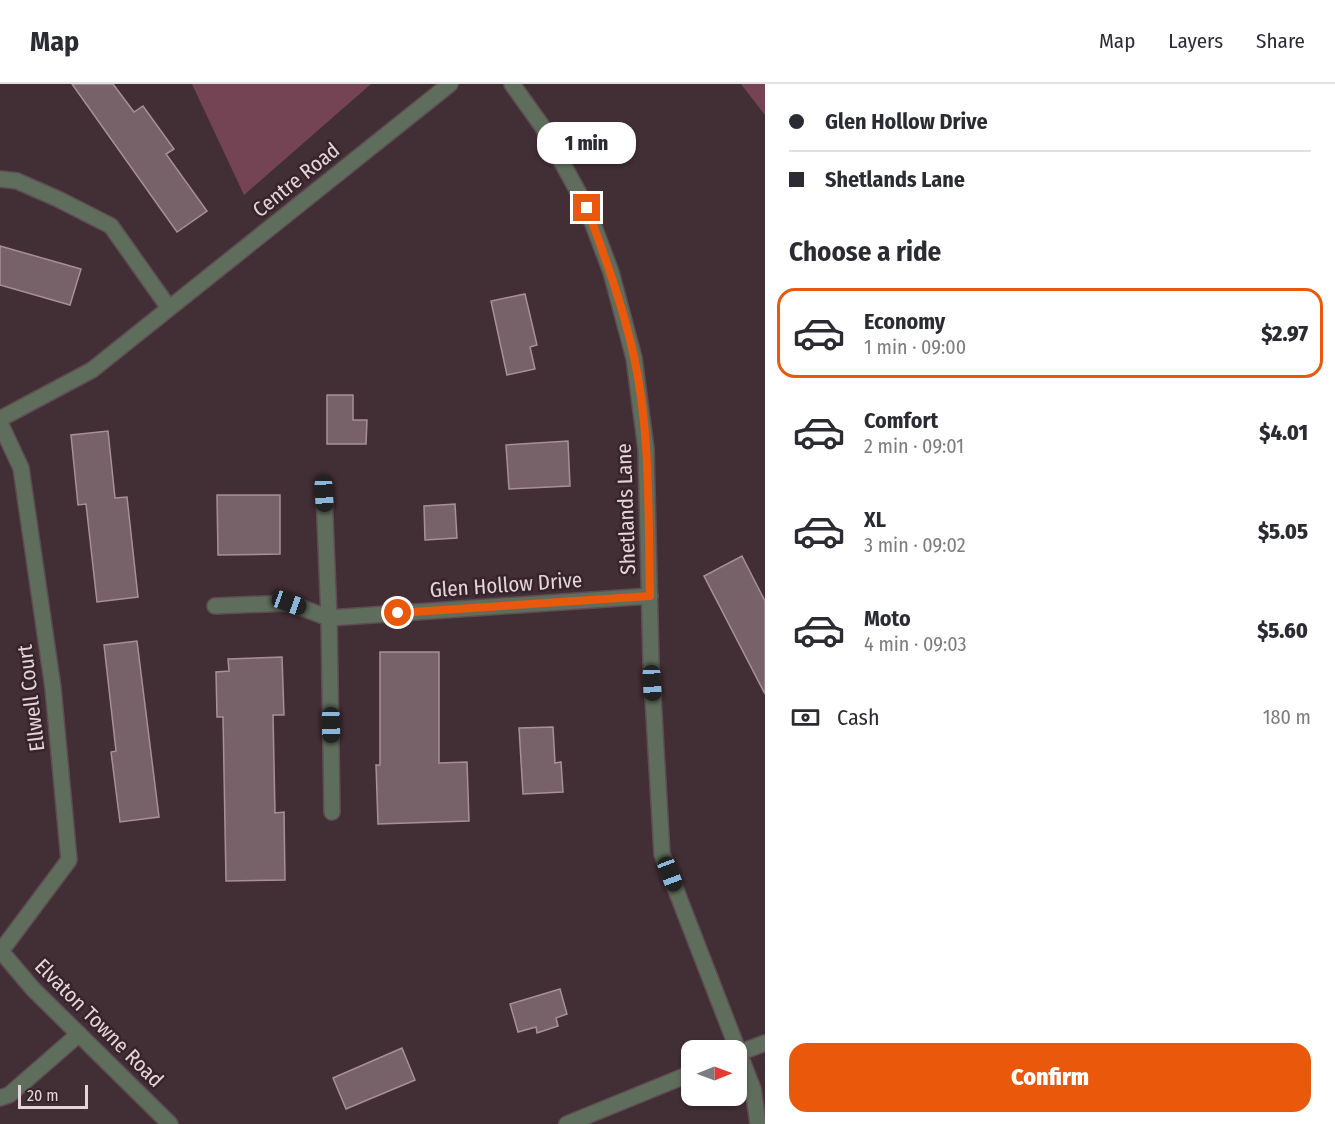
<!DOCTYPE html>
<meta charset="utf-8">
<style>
:root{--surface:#fff;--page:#f7f7f7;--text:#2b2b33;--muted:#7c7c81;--line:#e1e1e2;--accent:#ea580c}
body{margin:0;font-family:"Fira Sans Condensed",sans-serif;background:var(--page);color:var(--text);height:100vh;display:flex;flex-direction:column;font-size:22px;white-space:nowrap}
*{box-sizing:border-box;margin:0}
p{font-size:20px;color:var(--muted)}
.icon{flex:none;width:33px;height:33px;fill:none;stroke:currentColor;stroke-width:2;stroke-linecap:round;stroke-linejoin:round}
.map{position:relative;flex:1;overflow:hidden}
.sheet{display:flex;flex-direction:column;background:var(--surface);width:570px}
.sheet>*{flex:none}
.hud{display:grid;align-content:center;height:132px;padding:0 24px;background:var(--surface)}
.needle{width:39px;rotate:89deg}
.tools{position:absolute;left:681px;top:956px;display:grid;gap:12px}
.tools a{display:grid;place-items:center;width:66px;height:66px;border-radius:12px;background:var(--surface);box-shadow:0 2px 4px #0004;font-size:30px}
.scale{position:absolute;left:18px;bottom:15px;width:70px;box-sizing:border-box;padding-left:6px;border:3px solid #e3d6da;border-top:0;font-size:16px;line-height:21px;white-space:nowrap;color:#e3d6da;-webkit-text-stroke:4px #37242b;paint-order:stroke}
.end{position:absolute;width:27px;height:27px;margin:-14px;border:8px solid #ea580c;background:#fff;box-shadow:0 0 0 3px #fff}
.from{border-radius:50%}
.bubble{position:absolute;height:42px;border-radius:18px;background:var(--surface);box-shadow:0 2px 4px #0004;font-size:20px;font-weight:800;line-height:42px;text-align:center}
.car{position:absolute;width:18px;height:36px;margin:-18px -9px;border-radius:8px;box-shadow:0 0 4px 2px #0007;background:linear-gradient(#222 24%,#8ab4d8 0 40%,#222 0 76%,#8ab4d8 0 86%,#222 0)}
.hud b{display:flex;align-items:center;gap:21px;height:57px;font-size:22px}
.hud b+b{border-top:2px solid var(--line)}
.hud i{width:15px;height:15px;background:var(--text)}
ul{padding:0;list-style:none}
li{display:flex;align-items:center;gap:18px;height:90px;margin:0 12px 9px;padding:0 12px;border:3px solid transparent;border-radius:18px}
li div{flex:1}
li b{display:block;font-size:22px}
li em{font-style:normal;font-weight:800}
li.active{border-color:var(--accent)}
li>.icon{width:54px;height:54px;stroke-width:1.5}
h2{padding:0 24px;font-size:27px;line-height:72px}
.pay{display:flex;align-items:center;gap:15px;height:66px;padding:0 24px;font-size:22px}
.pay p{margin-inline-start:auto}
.cta{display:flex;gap:12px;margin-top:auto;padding:12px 24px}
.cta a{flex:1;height:69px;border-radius:18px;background:var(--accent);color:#fff;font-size:24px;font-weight:800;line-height:69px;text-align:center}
header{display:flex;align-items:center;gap:36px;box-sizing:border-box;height:84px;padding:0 30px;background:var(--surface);border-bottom:2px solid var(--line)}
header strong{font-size:28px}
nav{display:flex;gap:33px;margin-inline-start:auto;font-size:21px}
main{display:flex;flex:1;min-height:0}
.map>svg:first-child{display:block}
.green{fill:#744455}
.building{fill:#786269;stroke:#a89097;stroke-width:1.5}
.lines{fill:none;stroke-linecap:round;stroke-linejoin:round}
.minor-casing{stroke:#5f4c53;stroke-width:18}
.minor{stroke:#5f6e5c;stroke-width:15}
.route{stroke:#ea580c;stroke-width:8}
.labels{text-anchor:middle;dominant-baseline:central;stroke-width:5;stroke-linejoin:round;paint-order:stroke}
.street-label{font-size:21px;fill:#e3d6da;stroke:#37242b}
</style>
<header>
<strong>Map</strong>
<nav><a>Map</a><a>Layers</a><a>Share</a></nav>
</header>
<main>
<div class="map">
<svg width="765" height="1040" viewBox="0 0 765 1040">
<rect width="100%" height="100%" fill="#422e35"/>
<!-- green -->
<g class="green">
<path d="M 192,0 L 371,0 L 244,111 Z"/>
<path d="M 741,0 L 765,0 L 765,31 Z"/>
</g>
<!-- building -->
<g class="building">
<path d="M 72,0 L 113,0 L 134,28 L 143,22 L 174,65 L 166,70 L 207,127 L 177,148 Z"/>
<path d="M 0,162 L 81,185 L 70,221 L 0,201 Z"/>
<path d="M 525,210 L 537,261 L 530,263 L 535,285 L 507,291 L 491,217 Z"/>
<path d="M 327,311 L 353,311 L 353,336 L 367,336 L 366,360 L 327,360 Z"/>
<path d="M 108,347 L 115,414 L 127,413 L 138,513 L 97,518 L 86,420 L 78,421 L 71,351 Z"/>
<path d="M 568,357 L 570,402 L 509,405 L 506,361 Z"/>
<path d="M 217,411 L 280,411 L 280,470 L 218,471 Z"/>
<path d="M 455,420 L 457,454 L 425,456 L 424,422 Z"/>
<path d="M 742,472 L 765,517 L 765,610 L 704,492 Z"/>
<path d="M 137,557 L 159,733 L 120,738 L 111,668 L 116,667 L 104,561 Z"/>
<path d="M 380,568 L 439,568 L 439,679 L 467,678 L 469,737 L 378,740 L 376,681 L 380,681 Z"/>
<path d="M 282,573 L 284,631 L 273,631 L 275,729 L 284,728 L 285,796 L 226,797 L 223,633 L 217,633 L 216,588 L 229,587 L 228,575 Z"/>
<path d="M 553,643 L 555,679 L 561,678 L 563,708 L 523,710 L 519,644 Z"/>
<path d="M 560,905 L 567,930 L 556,934 L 558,942 L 537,949 L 536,943 L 518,948 L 510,920 Z"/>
<path d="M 402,964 L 415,996 L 346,1025 L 333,994 Z"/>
</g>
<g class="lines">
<!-- minor casing -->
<g class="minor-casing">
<g id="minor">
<path d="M 512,0 L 542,42 L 587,124 L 611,188 L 634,274 L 646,365 L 651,578 L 662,770 L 753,1005 L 758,1040"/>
<path d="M 0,95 L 17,97 L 58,115 L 111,142 L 169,224"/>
<path d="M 0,335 L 92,286 L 450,0"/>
<path d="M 0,339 L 21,384 L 53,604 L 69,776 L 1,867"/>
<path d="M 324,410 L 329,534 L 332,728"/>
<path d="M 215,522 L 289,519 L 329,534 L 650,512"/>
<path d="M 0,866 L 33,905 L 170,1040"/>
<path d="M 736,970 L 765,959"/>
<path d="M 0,1014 L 9,1011 L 79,950"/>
<path d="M 567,1040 L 692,989"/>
</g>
</g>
<!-- minor -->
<use href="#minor" class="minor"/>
</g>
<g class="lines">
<!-- route -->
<path class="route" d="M 398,529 L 650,512 C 648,433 651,351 634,273 C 623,222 605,173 587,124"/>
</g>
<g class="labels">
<!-- street labels -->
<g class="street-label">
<text transform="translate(296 96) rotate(-39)">Centre Road</text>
<text transform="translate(626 425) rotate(-92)">Shetlands Lane</text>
<text transform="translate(506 501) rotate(-4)">Glen Hollow Drive</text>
<text transform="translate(31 614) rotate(-97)">Ellwell Court</text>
<text transform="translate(99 939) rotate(45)">Elvaton Towne Road</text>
</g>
</g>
</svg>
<div class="tools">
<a><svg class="needle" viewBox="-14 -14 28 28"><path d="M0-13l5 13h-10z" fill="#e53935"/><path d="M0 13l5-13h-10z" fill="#7c7c81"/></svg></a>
</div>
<div class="scale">20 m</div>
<i class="end from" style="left:398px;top:529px"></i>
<i class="end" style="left:587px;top:124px"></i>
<div class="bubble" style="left:537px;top:38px;width:99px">1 min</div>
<i class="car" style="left:324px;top:410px;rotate:177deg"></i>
<i class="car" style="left:289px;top:519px;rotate:110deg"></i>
<i class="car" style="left:652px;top:599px;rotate:177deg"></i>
<i class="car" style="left:331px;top:641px;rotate:179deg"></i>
<i class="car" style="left:670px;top:790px;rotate:159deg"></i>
</div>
<section class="sheet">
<div class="hud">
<b><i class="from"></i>Glen Hollow Drive</b>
<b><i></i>Shetlands Lane</b>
</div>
<h2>Choose a ride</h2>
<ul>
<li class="active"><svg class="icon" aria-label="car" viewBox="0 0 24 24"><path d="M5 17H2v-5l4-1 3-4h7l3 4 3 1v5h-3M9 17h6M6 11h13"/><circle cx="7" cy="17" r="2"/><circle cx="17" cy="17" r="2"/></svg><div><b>Economy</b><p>1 min · 09:00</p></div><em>$2.97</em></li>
<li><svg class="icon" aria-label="car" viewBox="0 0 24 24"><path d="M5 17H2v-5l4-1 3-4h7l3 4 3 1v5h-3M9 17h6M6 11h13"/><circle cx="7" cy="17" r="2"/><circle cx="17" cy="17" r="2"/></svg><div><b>Comfort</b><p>2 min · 09:01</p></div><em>$4.01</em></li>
<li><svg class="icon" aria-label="car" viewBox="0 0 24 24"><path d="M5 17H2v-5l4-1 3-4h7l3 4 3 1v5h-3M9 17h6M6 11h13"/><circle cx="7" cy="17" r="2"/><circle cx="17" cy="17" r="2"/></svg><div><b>XL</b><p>3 min · 09:02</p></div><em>$5.05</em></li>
<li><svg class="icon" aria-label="car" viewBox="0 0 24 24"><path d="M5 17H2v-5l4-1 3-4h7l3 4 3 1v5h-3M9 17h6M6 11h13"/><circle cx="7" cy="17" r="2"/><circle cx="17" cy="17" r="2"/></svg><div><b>Moto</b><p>4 min · 09:03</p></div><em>$5.60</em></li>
</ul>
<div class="pay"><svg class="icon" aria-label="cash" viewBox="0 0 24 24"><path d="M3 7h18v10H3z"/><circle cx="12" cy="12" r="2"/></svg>Cash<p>180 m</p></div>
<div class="cta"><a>Confirm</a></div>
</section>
</main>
